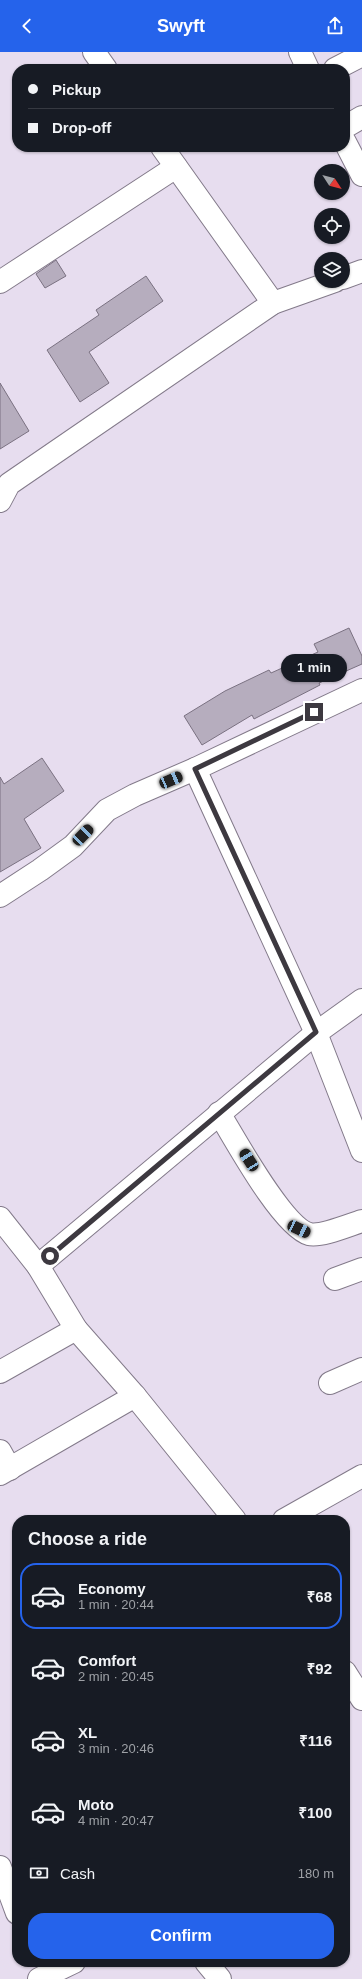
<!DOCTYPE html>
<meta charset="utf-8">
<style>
:root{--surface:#171b24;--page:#20242c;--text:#f1f3f6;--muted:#9ea1a6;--line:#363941;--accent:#2563eb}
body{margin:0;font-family:Arial,sans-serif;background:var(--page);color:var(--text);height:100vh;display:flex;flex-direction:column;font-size:15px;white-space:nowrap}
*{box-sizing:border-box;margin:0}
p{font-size:13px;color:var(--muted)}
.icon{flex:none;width:22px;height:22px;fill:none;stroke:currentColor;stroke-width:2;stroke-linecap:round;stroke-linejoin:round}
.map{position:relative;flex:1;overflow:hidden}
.side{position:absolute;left:12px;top:1463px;width:338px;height:452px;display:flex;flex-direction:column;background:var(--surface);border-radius:16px;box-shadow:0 1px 3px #0004}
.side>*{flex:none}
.guide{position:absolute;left:12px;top:12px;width:338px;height:88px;border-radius:16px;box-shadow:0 1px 3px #0004;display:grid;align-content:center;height:88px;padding:0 16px;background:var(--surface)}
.needle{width:26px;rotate:126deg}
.tools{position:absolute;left:314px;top:112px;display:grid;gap:8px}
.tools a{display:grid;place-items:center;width:36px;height:36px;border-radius:50%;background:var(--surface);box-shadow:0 1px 3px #0004;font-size:20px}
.end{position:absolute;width:18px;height:18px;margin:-9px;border:5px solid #3d3940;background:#fff;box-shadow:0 0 0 2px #fff}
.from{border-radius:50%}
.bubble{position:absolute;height:28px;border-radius:14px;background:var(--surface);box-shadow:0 1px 3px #0004;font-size:13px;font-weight:600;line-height:28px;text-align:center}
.car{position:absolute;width:12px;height:24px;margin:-12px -6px;border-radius:5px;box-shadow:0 0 3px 1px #0007;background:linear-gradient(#222 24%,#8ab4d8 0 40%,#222 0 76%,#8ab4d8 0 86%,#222 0)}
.guide b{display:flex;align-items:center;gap:14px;height:38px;font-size:15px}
.guide b+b{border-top:1px solid var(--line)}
.guide i{width:10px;height:10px;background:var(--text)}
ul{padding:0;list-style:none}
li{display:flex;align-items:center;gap:12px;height:66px;margin:0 8px 6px;padding:0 8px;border:2px solid transparent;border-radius:16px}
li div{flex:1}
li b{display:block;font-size:15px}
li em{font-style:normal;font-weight:600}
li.on{border-color:var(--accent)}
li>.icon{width:36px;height:36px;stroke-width:1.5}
h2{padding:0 16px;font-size:18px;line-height:48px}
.pay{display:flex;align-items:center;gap:10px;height:44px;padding:0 16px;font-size:15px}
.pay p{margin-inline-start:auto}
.cta{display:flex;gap:8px;margin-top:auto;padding:8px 16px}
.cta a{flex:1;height:46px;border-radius:16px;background:var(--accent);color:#fff;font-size:16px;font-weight:600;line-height:46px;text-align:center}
header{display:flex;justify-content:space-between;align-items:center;height:52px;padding:0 16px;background:var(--accent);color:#fff;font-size:18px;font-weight:600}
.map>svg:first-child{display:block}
.building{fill:#b6adbe;stroke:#7a7181}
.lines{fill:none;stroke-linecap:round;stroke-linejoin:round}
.minor-casing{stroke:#837a8a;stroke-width:24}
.minor{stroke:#fff;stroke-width:22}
.route{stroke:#3d3940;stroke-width:5}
</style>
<header><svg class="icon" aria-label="back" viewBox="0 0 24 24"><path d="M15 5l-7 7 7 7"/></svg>Swyft<svg class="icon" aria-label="share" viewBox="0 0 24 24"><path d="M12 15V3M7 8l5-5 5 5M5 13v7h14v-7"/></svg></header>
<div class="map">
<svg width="362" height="1927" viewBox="0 0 362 1927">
<rect width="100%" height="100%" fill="#e7ddef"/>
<!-- building -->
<g class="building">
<path d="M 56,208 L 66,224 L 45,236 L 36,222 Z"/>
<path d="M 146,224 L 163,249 L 89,300 L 109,331 L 80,350 L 47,298 L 99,263 L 96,258 Z"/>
<path d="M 0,331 L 29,379 L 0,397 Z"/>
<path d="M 349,576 L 362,604 L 362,612 L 319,631 L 320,633 L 254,667 L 252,663 L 202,693 L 184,664 L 225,639 L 269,618 L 271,621 L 318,600 L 314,592 Z"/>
<path d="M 42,706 L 64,739 L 24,767 L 41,796 L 0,820 L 0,725 L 4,732 Z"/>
</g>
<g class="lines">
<!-- minor casing -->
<g class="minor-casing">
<g id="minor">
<path d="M 94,0 L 106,17"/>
<path d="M 300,0 L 308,17"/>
<path d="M 335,17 L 362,3"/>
<path d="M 345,75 L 362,65"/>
<path d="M 345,90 L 362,123"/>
<path d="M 162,95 L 273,251"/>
<path d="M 343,226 L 362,219"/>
<path d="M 0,230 L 176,115"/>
<path d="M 0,449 L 9,432 L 273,251 L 335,229"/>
<path d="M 195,717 L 316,981 L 362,1099"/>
<path d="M 0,844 L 40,818 L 73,794 L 107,758 L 135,743 L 195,717 L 362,638"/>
<path d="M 219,1061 C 235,1087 282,1174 309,1182 C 321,1185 349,1173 362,1169"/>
<path d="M 0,1166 L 38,1214 L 76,1277 L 135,1344 L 235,1468"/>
<path d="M 38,1214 L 316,981 L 362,948"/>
<path d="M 335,1227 L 362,1217"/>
<path d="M 0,1320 L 76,1277"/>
<path d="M 330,1331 L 362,1317"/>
<path d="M 0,1399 L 10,1417"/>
<path d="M 0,1422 L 135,1344"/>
<path d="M 284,1468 L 362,1424"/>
<path d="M 345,1620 L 362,1647"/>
<path d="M 0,1815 L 17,1861"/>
<path d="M 206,1910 L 220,1927"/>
<path d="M 39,1927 L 74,1910"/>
</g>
</g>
<!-- minor -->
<use href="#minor" class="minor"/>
</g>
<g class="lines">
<!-- route -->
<path class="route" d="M 50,1204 L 316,980 L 195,717 L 314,660"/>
</g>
</svg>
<div class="tools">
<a><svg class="needle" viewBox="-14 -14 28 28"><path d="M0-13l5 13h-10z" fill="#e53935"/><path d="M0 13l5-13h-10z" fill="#9ea1a6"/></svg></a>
<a><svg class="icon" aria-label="locate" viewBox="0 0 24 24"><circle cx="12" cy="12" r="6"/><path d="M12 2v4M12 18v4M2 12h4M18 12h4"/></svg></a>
<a><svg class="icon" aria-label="layers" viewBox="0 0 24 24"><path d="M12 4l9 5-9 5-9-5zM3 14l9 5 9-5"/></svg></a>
</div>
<i class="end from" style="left:50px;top:1204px"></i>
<i class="end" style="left:314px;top:660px"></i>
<div class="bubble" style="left:281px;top:602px;width:66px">1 min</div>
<i class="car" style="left:171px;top:728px;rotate:67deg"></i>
<i class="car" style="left:83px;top:783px;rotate:44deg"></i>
<i class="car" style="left:249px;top:1108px;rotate:328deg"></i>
<i class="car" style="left:299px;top:1177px;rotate:115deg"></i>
<div class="guide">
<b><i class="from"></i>Pickup</b>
<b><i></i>Drop-off</b>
</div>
<section class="side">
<h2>Choose a ride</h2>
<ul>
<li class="on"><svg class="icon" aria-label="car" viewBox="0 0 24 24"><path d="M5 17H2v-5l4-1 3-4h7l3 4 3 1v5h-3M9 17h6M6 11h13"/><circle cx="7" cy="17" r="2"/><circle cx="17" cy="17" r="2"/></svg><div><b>Economy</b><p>1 min · 20:44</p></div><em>₹68</em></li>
<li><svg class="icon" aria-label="car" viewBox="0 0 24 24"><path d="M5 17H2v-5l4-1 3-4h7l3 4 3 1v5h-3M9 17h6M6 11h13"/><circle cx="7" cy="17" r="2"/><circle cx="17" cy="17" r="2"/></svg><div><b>Comfort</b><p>2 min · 20:45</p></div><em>₹92</em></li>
<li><svg class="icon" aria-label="car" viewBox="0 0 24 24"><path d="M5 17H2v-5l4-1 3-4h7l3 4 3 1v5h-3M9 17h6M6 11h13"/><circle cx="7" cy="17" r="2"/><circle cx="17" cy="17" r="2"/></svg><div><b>XL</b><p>3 min · 20:46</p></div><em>₹116</em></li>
<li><svg class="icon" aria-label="car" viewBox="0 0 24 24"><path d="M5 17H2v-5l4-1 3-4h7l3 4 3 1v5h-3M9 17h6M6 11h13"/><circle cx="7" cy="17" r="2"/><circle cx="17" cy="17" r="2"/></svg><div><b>Moto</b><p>4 min · 20:47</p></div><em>₹100</em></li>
</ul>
<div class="pay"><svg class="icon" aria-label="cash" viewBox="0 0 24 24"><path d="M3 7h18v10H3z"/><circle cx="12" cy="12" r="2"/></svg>Cash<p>180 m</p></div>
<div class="cta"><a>Confirm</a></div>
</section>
</div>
